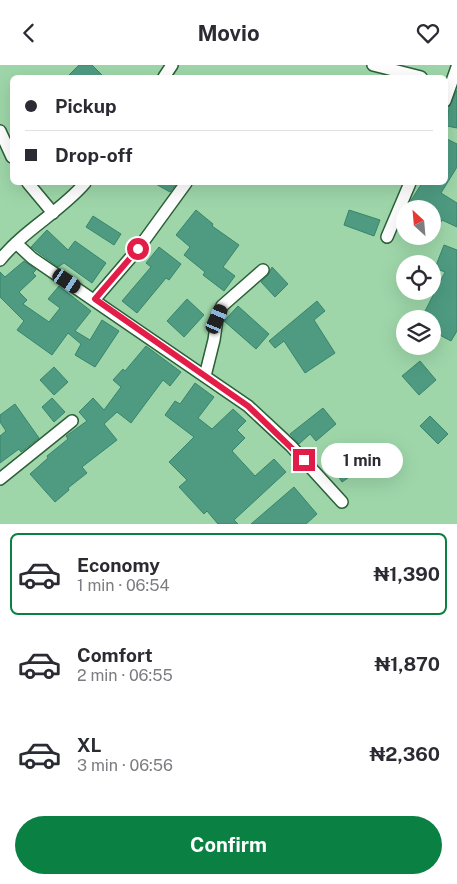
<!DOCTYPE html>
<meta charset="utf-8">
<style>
:root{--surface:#fff;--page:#f2f2f3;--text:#2b2b33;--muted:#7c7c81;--line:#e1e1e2;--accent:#0b8043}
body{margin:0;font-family:"Public Sans",sans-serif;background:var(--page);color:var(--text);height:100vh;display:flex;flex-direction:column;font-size:19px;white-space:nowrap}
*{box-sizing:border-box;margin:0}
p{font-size:16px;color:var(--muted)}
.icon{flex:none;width:28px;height:28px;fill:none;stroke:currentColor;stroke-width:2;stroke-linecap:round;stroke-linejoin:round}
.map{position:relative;height:459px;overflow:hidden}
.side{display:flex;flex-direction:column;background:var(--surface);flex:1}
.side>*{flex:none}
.top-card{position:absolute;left:10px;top:10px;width:438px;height:110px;border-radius:8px;box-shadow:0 5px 20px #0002;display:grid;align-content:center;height:110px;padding:0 15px;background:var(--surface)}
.needle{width:32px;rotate:334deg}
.controls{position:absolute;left:396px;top:135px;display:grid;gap:10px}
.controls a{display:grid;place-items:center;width:45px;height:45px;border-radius:50%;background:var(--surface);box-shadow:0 5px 20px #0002;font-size:25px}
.end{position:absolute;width:22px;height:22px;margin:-11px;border:6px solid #e11d48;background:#fff;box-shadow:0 0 0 2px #fff}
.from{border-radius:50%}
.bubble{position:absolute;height:35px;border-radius:18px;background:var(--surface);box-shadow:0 5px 20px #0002;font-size:16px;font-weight:700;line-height:35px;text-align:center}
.car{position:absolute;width:15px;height:30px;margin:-15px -8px;border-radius:6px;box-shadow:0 0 4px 1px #0007;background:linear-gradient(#222 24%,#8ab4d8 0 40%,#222 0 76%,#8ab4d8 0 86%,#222 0)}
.top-card b{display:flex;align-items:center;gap:18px;height:48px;font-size:19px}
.top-card b+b{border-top:1px solid var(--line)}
.top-card i{width:12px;height:12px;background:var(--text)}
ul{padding:9px 0 0;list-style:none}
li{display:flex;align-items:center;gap:15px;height:82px;margin:0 10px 8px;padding:0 5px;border:2px solid transparent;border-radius:8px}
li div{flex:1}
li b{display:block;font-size:19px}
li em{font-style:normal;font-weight:700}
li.selected{border-color:var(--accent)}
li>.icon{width:45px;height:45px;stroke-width:1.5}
.action{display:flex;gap:10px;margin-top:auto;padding:10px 15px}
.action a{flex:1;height:58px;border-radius:30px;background:var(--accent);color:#fff;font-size:20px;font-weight:700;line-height:58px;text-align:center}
header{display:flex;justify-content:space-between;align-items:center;height:65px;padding:0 15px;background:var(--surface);font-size:22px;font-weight:700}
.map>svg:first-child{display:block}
.building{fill:#4e9b82;stroke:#38856d}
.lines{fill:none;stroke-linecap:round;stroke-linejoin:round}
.street-casing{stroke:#2b6038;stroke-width:14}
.street{stroke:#fff;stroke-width:11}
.route{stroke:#e11d48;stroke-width:6}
</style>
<header><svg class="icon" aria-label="back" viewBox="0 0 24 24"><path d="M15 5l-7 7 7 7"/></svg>Movio<svg class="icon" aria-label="heart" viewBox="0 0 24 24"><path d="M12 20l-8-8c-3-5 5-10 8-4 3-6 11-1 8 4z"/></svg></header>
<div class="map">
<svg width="457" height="459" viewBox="0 0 457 459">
<rect width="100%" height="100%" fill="#9ed6a9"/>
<!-- building -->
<g class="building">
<path d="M 79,0 L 92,0 L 104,12 L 67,12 Z"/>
<path d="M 457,25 L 457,63 L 447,61 L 449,42 Z"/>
<path d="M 445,73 L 457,79 L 457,102 L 441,128 L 457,138 L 457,162 L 442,155 L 432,175 L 432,144 L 422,144 L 410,137 L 422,118 L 445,118 Z"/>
<path d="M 154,118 L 177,118 L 170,127 Z"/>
<path d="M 196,145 L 213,159 L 212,161 L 239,180 L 223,202 L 235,211 L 224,226 L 203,210 L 205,207 L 184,190 L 190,182 L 176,170 Z"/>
<path d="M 349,145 L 380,155 L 374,171 L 344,160 Z"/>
<path d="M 93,151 L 121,169 L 114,180 L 86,162 Z"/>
<path d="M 47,165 L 68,185 L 75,176 L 106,198 L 92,218 L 64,198 L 58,202 L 31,182 Z"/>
<path d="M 444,180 L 457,185 L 457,266 L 451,276 L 432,266 L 432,254 L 421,254 L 445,207 L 435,203 Z"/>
<path d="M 159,182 L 181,199 L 169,215 L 166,213 L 137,248 L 122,236 L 151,202 L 146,198 Z"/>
<path d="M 24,196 L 36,205 L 33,208 L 36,211 L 19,227 L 27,235 L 23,239 L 49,257 L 60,243 L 48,234 L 59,221 L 91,246 L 75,266 L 90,275 L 102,255 L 119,266 L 95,302 L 75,290 L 81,279 L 68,268 L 52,290 L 17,265 L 24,256 L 0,232 L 0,207 L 5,212 Z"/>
<path d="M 272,202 L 288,219 L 275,232 L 261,217 L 268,210 Z"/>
<path d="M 187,234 L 204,250 L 184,272 L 167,256 Z"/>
<path d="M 317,236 L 325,246 L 314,255 L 335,288 L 305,308 L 284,276 L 275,283 L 269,276 Z"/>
<path d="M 238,241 L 269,269 L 256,284 L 224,256 Z"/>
<path d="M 146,281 L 181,307 L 170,321 L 163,315 L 131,358 L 117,347 L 104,359 L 117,375 L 82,402 L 87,408 L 68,423 L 69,425 L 55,437 L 30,409 L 48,393 L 47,391 L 68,374 L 66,371 L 87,356 L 79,347 L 93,333 L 104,345 L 121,322 L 113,315 L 123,304 L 125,306 Z"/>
<path d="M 420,296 L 436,315 L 419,330 L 402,311 Z"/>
<path d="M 54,302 L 68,317 L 54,330 L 40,315 Z"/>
<path d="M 195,318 L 214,332 L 198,353 L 212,364 L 233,344 L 246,356 L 237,365 L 245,373 L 232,386 L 255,411 L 274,394 L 286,407 L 234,455 L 238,459 L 218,459 L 207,446 L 204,449 L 179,422 L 187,415 L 169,397 L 194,372 L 165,350 L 175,336 L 180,339 Z"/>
<path d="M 52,333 L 65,347 L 54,357 L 42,342 Z"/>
<path d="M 15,339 L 39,373 L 21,387 L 19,384 L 0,398 L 0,371 L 6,366 L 0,357 L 0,350 Z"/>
<path d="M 323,343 L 336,359 L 316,376 L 310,369 L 299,379 L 290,369 Z"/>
<path d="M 430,351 L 448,369 L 438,379 L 420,361 Z"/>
<path d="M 362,380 L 373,396 L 342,417 L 331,401 Z"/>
<path d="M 294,422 L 317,449 L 306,459 L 251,459 Z"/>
</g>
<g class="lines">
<!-- street casing -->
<g class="street-casing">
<g id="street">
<path d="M 373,0 L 421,12"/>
<path d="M 164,12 L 172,0"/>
<path d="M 445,36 L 457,2"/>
<path d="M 0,66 L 12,92"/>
<path d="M 28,118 L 53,148"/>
<path d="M 387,172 L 410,118"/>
<path d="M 16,178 L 32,193 L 248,341 L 291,381 L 342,437"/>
<path d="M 0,195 C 24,165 60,147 85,118"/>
<path d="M 95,234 L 138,184 L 186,118"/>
<path d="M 205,311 L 214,275 L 217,254 L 222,241 L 263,205"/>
<path d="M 0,414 L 72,356"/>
</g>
</g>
<!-- street -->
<use href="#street" class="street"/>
</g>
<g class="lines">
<!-- route -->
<path class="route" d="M 138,184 L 95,234 L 248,341 L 304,395"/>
</g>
</svg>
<div class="controls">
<a><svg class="needle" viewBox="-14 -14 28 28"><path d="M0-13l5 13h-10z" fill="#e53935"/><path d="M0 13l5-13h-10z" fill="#7c7c81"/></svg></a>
<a><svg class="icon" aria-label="locate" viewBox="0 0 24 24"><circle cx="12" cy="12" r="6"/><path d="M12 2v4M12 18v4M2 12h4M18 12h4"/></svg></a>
<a><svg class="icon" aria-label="layers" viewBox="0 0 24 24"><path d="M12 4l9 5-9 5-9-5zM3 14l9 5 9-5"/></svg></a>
</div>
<i class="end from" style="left:138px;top:184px"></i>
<i class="end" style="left:304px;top:395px"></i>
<div class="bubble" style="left:321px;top:378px;width:82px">1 min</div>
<i class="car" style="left:67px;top:216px;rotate:124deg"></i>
<i class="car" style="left:217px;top:254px;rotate:23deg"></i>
<div class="top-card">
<b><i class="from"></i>Pickup</b>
<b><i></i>Drop-off</b>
</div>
</div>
<section class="side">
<ul>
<li class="selected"><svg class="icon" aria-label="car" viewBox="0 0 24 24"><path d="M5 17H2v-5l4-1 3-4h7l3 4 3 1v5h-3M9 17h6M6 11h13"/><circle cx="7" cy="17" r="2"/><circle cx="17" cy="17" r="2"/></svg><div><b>Economy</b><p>1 min · 06:54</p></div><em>₦1,390</em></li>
<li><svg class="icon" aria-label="car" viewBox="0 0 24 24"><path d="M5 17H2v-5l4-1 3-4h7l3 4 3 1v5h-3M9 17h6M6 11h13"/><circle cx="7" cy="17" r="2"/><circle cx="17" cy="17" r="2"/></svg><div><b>Comfort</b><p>2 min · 06:55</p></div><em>₦1,870</em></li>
<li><svg class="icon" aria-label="car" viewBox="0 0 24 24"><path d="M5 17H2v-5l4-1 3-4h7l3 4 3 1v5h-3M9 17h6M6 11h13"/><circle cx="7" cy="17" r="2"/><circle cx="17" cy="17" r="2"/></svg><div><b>XL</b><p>3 min · 06:56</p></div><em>₦2,360</em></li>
</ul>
<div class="action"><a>Confirm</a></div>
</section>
